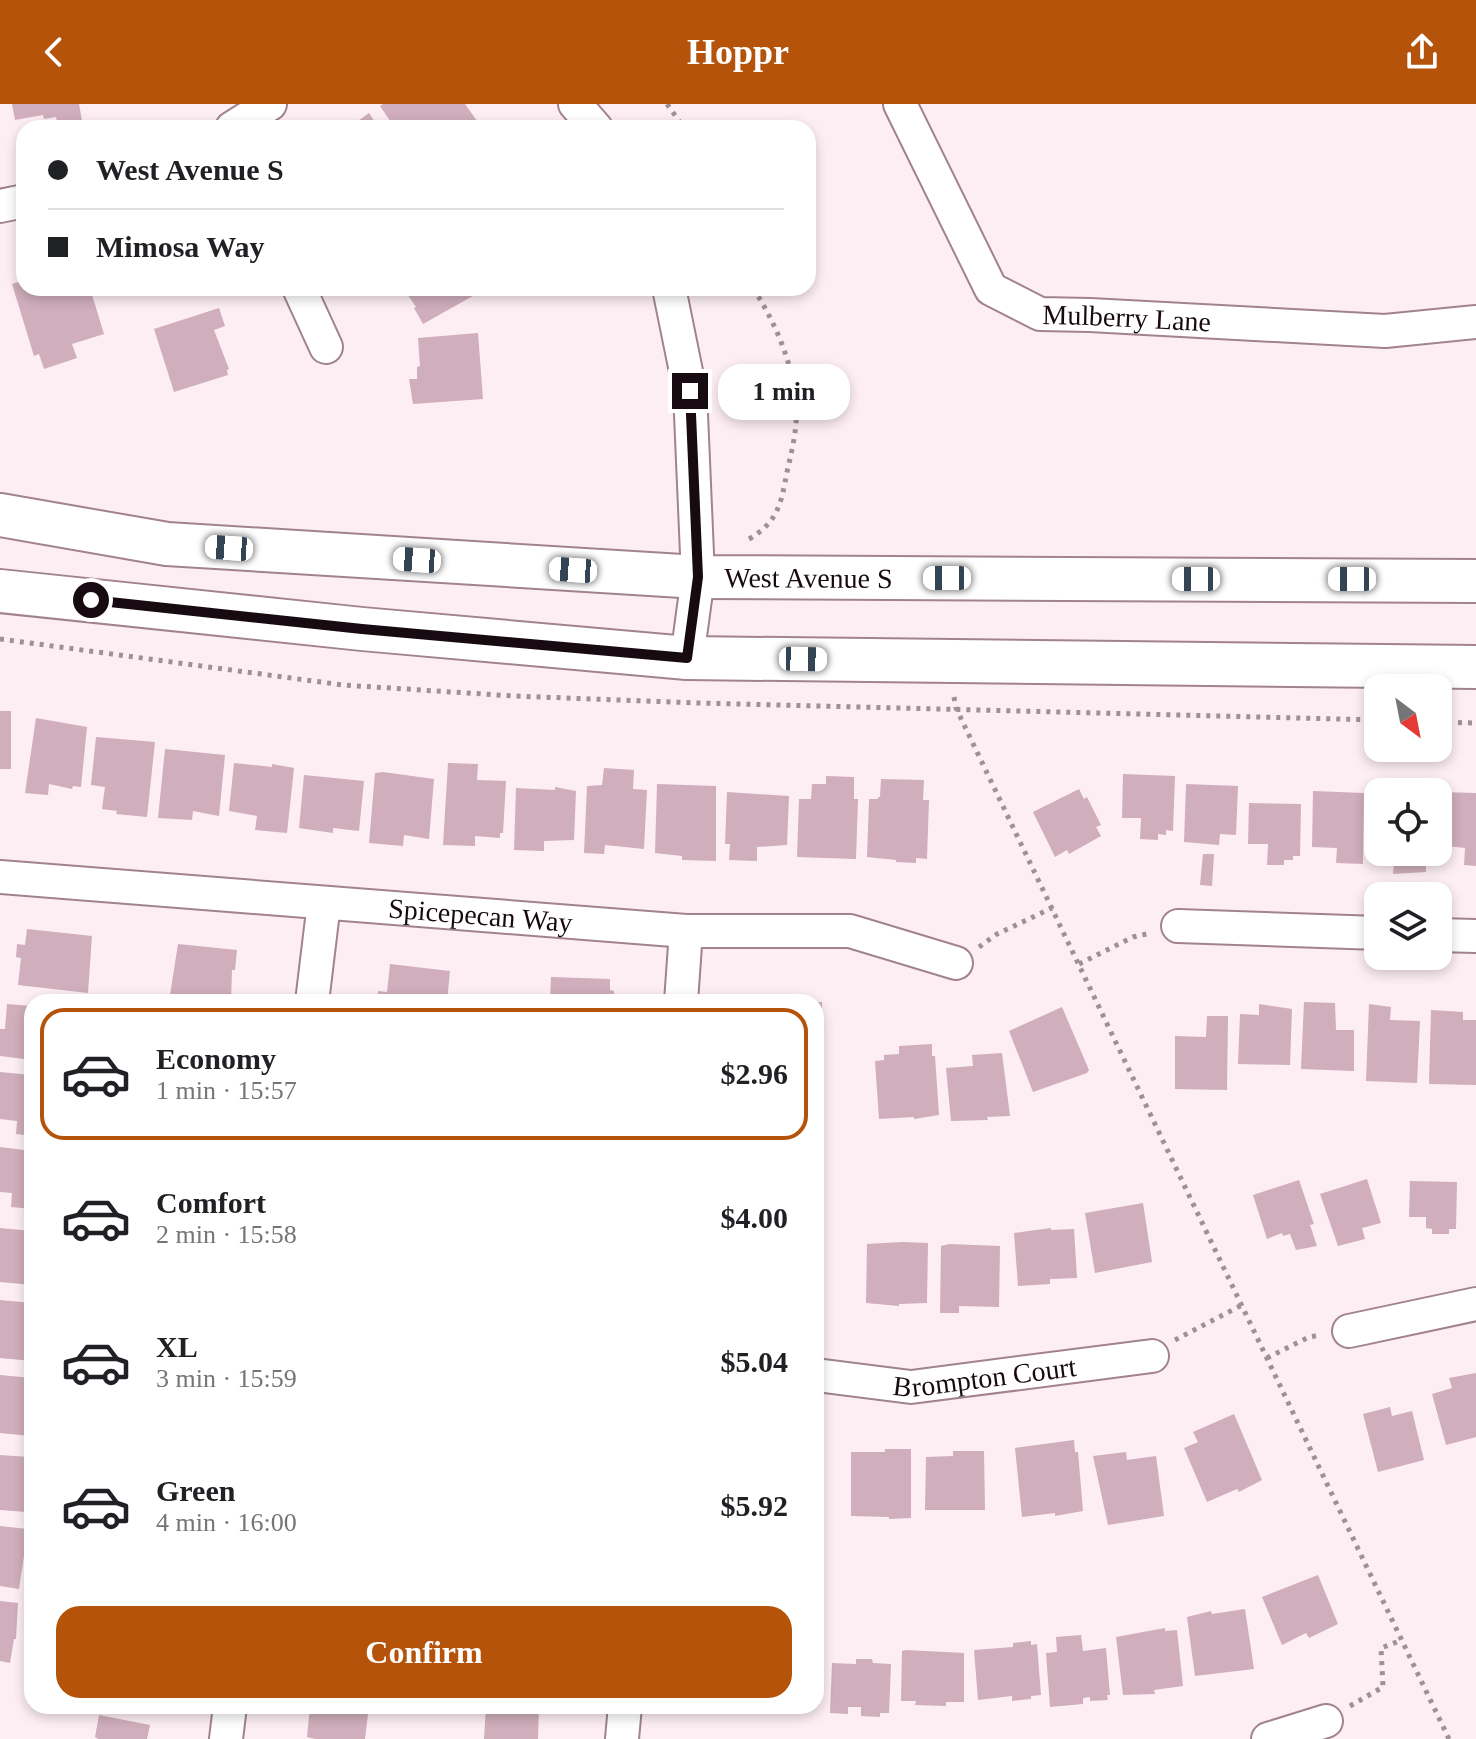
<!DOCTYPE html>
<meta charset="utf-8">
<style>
:root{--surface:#fff;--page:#f2f2f2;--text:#202124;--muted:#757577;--line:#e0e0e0;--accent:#b45309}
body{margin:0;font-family:Georgia,serif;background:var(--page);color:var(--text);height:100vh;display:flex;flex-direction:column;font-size:30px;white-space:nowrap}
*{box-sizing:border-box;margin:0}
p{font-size:26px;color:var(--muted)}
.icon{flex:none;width:44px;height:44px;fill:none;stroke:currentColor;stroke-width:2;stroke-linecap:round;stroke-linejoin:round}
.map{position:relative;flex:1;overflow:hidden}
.details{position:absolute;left:24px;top:890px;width:800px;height:720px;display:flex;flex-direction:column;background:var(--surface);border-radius:24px;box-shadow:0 4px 12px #0003}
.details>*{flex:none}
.top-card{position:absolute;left:16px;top:16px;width:800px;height:176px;border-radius:24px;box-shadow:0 4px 12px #0003;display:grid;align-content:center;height:176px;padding:0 32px;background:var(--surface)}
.needle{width:52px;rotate:148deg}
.tools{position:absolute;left:1364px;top:570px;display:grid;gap:16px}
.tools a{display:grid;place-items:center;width:88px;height:88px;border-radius:16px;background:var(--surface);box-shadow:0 4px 12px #0003;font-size:40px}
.end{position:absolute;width:36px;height:36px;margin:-18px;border:10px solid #170b11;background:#fff;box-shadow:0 0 0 4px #fff}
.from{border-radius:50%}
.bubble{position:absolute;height:56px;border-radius:24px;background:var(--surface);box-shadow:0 4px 12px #0003;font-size:26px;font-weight:700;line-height:56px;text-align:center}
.car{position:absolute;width:24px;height:48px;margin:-24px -12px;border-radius:10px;box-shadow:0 0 6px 2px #0007;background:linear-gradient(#fff 24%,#345 0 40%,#fff 0 76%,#345 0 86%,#fff 0)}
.top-card b{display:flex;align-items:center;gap:28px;height:76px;font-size:30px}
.top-card b+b{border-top:2px solid var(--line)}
.top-card i{width:20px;height:20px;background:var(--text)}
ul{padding:14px 0 0;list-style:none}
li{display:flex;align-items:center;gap:24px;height:132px;margin:0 16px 12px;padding:0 16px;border:4px solid transparent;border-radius:24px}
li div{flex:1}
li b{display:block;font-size:30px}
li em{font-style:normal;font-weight:700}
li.active{border-color:var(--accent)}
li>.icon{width:72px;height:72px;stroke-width:1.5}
.action{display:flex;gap:16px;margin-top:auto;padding:16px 32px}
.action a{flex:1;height:92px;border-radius:24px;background:var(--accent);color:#fff;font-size:32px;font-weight:700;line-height:92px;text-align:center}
header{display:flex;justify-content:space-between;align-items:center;height:104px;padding:0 32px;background:var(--accent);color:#fff;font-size:36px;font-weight:700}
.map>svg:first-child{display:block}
.building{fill:#d0aebc}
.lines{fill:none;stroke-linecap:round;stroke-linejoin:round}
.minor-casing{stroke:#a28290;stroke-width:36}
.tertiary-casing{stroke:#a28290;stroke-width:46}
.path{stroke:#9e9096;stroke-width:5;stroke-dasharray:4 6;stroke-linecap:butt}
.minor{stroke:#fff;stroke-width:32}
.tertiary{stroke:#fff;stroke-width:42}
.route{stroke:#170b11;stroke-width:10}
.labels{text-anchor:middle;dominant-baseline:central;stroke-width:6;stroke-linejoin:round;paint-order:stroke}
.street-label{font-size:28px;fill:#170b11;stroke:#fdeef4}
</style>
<header><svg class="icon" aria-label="back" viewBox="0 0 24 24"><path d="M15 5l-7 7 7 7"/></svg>Hoppr<svg class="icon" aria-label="share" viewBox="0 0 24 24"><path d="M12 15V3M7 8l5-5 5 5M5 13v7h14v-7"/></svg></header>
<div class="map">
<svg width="1476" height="1635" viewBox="0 0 1476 1635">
<rect width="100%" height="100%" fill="#fdeef4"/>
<!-- building -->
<g class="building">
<path d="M 12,0 L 79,0 L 82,17 L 58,21 L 56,13 L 44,15 L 43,11 L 15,16 Z"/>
<path d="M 383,0 L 465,0 L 482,24 L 395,24 L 380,2 Z"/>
<path d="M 369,9 L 379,24 L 348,24 Z"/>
<path d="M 24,176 L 24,184 L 90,184 L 104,230 L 72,240 L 77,254 L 44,265 L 39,250 L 34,252 L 12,180 Z"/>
<path d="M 403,184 L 487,184 L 423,220 L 414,204 L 416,203 Z"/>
<path d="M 219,204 L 225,222 L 214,226 L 229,265 L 227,266 L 228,271 L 174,288 L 154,225 Z"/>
<path d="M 478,229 L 483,295 L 413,300 L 409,275 L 417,275 L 417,263 L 420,262 L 418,234 Z"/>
<rect x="0" y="607" width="11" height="58"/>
<path d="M 36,614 L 87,623 L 81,683 L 73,682 L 72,685 L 49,680 L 48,691 L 25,689 Z"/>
<path d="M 96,633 L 155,638 L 147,713 L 116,710 L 117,707 L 102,705 L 105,683 L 91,681 Z"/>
<path d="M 165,645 L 225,651 L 219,712 L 193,707 L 192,716 L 158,714 Z"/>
<path d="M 234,659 L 272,663 L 272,660 L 294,664 L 287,729 L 255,726 L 257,712 L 229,707 Z"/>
<path d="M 448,659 L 478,660 L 477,676 L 506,677 L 503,729 L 500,729 L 500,734 L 475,732 L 475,742 L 443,741 Z"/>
<path d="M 604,664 L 634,666 L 633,685 L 647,686 L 644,745 L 605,741 L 604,750 L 584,749 L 587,682 L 602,681 Z"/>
<path d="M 383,668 L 434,675 L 429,735 L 404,731 L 403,742 L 369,739 L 375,669 Z"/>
<path d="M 1123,670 L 1175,672 L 1173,727 L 1166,726 L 1166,731 L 1158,730 L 1158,736 L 1140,735 L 1141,714 L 1122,714 Z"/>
<path d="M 304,671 L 364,677 L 359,727 L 333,724 L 333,729 L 299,724 Z"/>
<path d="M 826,672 L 854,673 L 854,695 L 858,695 L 856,755 L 797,753 L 799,695 L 811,695 L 812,680 L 826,680 Z"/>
<path d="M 881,675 L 924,676 L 923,696 L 929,696 L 927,755 L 916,754 L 916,759 L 896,758 L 896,756 L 867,753 L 869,695 L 877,695 L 880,692 Z"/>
<path d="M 657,680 L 716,682 L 716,757 L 682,756 L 682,752 L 655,749 Z"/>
<path d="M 1186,680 L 1238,682 L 1236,731 L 1220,730 L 1219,741 L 1184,738 Z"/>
<path d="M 555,683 L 576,687 L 574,736 L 544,737 L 544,747 L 514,746 L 516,684 L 555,686 Z"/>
<path d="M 1079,685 L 1084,695 L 1087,693 L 1101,721 L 1096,723 L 1101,732 L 1069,750 L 1067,746 L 1055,753 L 1033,708 Z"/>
<path d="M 1313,687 L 1364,689 L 1363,760 L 1336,759 L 1337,744 L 1312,743 Z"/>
<path d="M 727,688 L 789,692 L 787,741 L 757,743 L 757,757 L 729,756 L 730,740 L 725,740 Z"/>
<path d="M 1439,688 L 1476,689 L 1476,762 L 1464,761 L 1465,744 L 1438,741 Z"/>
<path d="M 1249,699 L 1301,700 L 1300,752 L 1293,752 L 1293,756 L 1284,756 L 1284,761 L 1267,761 L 1268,740 L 1248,740 Z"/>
<path d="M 1375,728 L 1378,728 L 1378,748 L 1426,748 L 1426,768 L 1393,770 L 1394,759 L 1374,759 Z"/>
<path d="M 1203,750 L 1214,750 L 1212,782 L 1200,781 Z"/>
<path d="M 27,825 L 92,832 L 88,889 L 18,881 L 21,854 L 16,853 L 17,840 L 25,841 Z"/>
<path d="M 178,840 L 237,846 L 235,866 L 232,866 L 231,898 L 172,898 L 172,892 L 170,891 Z"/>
<path d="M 390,860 L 450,867 L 447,898 L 377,898 L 378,887 L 387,888 Z"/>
<path d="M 551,873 L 610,875 L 610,886 L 614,887 L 614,898 L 550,898 Z"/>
<path d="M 816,898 L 822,898 L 823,957 L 821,959 L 816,959 Z"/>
<path d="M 1304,898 L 1335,899 L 1336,926 L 1354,926 L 1354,967 L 1301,965 Z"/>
<path d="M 7,900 L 32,902 L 32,956 L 0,952 L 0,925 L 5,925 Z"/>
<path d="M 1259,900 L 1292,905 L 1290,961 L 1238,960 L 1240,910 L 1259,911 Z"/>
<path d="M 1369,900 L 1391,903 L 1390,916 L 1420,917 L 1417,979 L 1366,977 Z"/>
<path d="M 1062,903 L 1089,966 L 1087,969 L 1033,988 L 1009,927 Z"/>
<path d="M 1431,906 L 1463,908 L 1463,916 L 1476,916 L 1476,981 L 1429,980 Z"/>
<path d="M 1207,912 L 1228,912 L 1227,986 L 1175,985 L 1175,932 L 1206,933 Z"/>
<path d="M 932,940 L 932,952 L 935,952 L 939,1011 L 914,1015 L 914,1013 L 879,1015 L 875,957 L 884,956 L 884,951 L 899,950 L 899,942 Z"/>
<path d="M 1002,949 L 1010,1012 L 987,1013 L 988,1016 L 951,1017 L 946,964 L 973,962 L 972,951 Z"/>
<path d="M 0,968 L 32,971 L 32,1032 L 16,1030 L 17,1017 L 0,1015 Z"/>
<path d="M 0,1043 L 32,1047 L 32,1105 L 11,1103 L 12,1089 L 0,1088 Z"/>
<path d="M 1367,1075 L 1381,1119 L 1362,1124 L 1365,1135 L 1338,1142 L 1320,1090 Z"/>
<path d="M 1299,1076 L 1314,1120 L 1310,1121 L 1317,1142 L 1296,1146 L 1290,1130 L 1283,1132 L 1282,1129 L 1267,1135 L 1253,1091 Z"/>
<path d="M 1410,1077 L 1457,1078 L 1456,1125 L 1449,1125 L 1449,1130 L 1432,1130 L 1432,1125 L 1426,1124 L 1426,1113 L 1409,1113 Z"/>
<path d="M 1143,1099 L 1152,1158 L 1095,1169 L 1085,1109 Z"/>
<path d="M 0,1124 L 32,1127 L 32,1181 L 0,1178 Z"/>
<path d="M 1051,1124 L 1051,1126 L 1074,1125 L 1077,1174 L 1050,1175 L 1050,1180 L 1018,1182 L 1014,1129 Z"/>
<path d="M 902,1138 L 928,1139 L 927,1199 L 899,1200 L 899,1202 L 866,1199 L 867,1140 Z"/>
<path d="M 949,1140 L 1000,1142 L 999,1203 L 959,1202 L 959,1209 L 940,1209 L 941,1142 Z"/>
<path d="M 0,1196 L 32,1199 L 32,1257 L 0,1254 Z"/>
<path d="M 1476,1269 L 1476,1333 L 1446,1341 L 1432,1290 L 1452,1284 L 1449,1274 Z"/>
<path d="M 0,1271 L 32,1274 L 31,1332 L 0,1329 Z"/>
<path d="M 1390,1303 L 1392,1312 L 1412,1307 L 1424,1356 L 1378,1368 L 1363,1310 Z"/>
<path d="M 1234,1310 L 1262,1376 L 1239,1388 L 1237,1385 L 1207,1398 L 1184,1344 L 1198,1338 L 1193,1328 Z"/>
<path d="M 1074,1336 L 1075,1348 L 1078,1348 L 1083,1407 L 1055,1412 L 1055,1409 L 1022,1413 L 1015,1344 Z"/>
<path d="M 885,1345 L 911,1345 L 911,1414 L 889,1415 L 889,1413 L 851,1412 L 851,1348 L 885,1348 Z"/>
<path d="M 953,1347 L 984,1347 L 985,1406 L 925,1406 L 926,1353 L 953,1352 Z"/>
<path d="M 1126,1348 L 1127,1356 L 1156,1352 L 1164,1412 L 1108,1421 L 1093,1352 Z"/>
<path d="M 0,1351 L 29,1353 L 26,1408 L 0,1406 Z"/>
<path d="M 0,1422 L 28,1425 L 19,1485 L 0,1482 Z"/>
<path d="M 1318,1471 L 1338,1520 L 1309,1534 L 1306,1529 L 1282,1541 L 1262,1493 Z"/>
<path d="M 0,1497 L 18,1499 L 16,1535 L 14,1535 L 10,1559 L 0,1557 Z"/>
<path d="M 1245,1505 L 1254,1565 L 1195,1572 L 1187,1513 L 1211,1507 L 1212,1510 Z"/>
<path d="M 1165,1524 L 1165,1527 L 1177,1526 L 1183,1582 L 1154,1586 L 1155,1590 L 1123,1591 L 1116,1533 Z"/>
<path d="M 1081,1531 L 1083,1547 L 1106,1544 L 1110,1591 L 1107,1591 L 1108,1596 L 1090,1597 L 1090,1593 L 1083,1594 L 1083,1600 L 1050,1603 L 1046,1549 L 1057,1548 L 1056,1533 Z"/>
<path d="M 1031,1537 L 1031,1541 L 1037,1540 L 1041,1591 L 1031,1592 L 1031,1595 L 1012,1597 L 1012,1592 L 978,1596 L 974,1546 L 1013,1543 L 1013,1539 Z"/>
<path d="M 906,1546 L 964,1549 L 964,1598 L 946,1598 L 946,1602 L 915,1601 L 916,1597 L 901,1597 L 902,1547 Z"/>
<path d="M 856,1555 L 872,1555 L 873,1559 L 891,1560 L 889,1609 L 880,1609 L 880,1613 L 861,1612 L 861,1603 L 848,1603 L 848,1610 L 830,1609 L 832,1559 L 856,1560 Z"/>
<path d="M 106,1602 L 163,1602 L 162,1610 L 106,1604 Z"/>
<path d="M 310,1602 L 369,1602 L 365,1635 L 315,1635 L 307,1633 Z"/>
<path d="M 486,1602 L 539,1602 L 538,1635 L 484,1635 Z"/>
<path d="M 713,1602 L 761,1602 L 760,1608 L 713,1604 Z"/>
<path d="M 99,1611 L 150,1621 L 147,1635 L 98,1635 L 95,1633 Z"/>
</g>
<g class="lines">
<!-- minor casing -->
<g class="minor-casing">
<g id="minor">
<path d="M 575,0 L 596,24"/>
<path id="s1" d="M 900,0 L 991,185 L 1040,210 L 1090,211 L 1385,227 L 1476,218"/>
<path d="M 232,24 L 270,0"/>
<path d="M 0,102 L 24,97"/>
<path d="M 299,184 L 326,243"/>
<path d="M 669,184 L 690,287 L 698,473 L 687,554"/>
<path id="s2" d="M 0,773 L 686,827 L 850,827 L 956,859"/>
<path d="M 1178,822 L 1378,829"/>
<path d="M 1438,831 L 1476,832"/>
<path d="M 312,898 L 324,799"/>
<path d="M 681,898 L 686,827"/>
<path d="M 1349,1227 L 1476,1200"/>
<path id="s3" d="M 816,1271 L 911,1283 L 1152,1252"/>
<path d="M 226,1635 L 230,1602"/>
<path d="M 622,1635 L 625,1602"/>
<path d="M 1268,1635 L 1326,1617"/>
</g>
</g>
<!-- tertiary casing -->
<g class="tertiary-casing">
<g id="tertiary">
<path id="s4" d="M 0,411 L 167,440 L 698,473 L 1476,477"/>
<path d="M 0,487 L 362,525 L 687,554 L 1476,563"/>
</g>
</g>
<!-- path -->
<g class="path">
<path d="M 667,0 L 684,24"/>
<path d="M 749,435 C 778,418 781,400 787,368 C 792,346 798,323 796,300 C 793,259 775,218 753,184"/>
<path d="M 0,535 L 343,581 L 514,592 L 698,599 L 1378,616"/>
<path d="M 954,593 L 956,604 L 1449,1635"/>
<path d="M 1438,618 L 1476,619"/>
<path d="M 979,843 L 997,830 L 1052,804"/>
<path d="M 1079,860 L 1133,833 L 1151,829"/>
<path d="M 1175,1236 L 1242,1201"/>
<path d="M 1267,1254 L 1309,1233 L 1321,1231"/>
<path d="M 1350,1602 L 1383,1583 L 1381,1544 L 1402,1536"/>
</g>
<!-- minor -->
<use href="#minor" class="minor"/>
<!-- tertiary -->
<use href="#tertiary" class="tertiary"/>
</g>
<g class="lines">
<!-- route -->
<path class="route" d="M 91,496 L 362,525 L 687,554 L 698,473 L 690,287"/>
</g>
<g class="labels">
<!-- street labels -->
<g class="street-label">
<text stroke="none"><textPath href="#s1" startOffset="348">Mulberry Lane</textPath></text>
<text stroke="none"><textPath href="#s4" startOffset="812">West Avenue S</textPath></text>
<text stroke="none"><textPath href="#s2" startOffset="482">Spicepecan Way</textPath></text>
<text stroke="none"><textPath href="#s3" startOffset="170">Brompton Court</textPath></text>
</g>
</g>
</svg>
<div class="tools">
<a><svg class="needle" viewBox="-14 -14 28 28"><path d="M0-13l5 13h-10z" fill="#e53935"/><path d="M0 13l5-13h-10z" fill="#757577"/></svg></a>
<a><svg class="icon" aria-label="locate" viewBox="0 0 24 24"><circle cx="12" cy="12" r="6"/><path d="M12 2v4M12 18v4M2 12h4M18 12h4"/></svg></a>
<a><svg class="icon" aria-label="layers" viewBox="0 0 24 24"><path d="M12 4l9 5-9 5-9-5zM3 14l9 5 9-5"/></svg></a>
</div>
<i class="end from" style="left:91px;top:496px"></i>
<i class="end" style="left:690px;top:287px"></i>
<div class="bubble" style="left:718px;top:260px;width:132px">1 min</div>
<i class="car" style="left:229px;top:444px;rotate:274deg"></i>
<i class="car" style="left:417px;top:456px;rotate:274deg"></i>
<i class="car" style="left:573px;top:466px;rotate:274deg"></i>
<i class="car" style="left:947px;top:474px;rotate:270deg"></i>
<i class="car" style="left:1196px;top:475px;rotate:270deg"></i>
<i class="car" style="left:1352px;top:475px;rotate:270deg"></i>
<i class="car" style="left:803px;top:555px;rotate:91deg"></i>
<div class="top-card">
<b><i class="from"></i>West Avenue S</b>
<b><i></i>Mimosa Way</b>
</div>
<section class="details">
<ul>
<li class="active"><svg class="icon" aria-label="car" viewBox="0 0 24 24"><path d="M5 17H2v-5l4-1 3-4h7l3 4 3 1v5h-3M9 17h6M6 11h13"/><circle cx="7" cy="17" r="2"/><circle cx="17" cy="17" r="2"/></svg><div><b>Economy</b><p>1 min · 15:57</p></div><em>$2.96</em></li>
<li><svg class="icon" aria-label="car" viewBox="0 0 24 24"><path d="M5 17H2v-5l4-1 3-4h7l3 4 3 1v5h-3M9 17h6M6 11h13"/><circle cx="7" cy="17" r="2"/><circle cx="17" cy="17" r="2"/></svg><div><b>Comfort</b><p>2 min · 15:58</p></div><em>$4.00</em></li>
<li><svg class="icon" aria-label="car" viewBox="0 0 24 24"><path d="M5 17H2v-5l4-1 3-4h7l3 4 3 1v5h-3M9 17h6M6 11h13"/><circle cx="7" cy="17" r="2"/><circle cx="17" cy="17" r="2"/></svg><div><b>XL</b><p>3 min · 15:59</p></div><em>$5.04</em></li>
<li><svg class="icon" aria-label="car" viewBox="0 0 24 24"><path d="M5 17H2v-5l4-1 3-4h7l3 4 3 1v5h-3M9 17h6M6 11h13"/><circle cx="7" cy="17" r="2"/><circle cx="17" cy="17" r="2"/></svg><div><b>Green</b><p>4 min · 16:00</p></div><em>$5.92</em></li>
</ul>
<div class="action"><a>Confirm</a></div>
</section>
</div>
